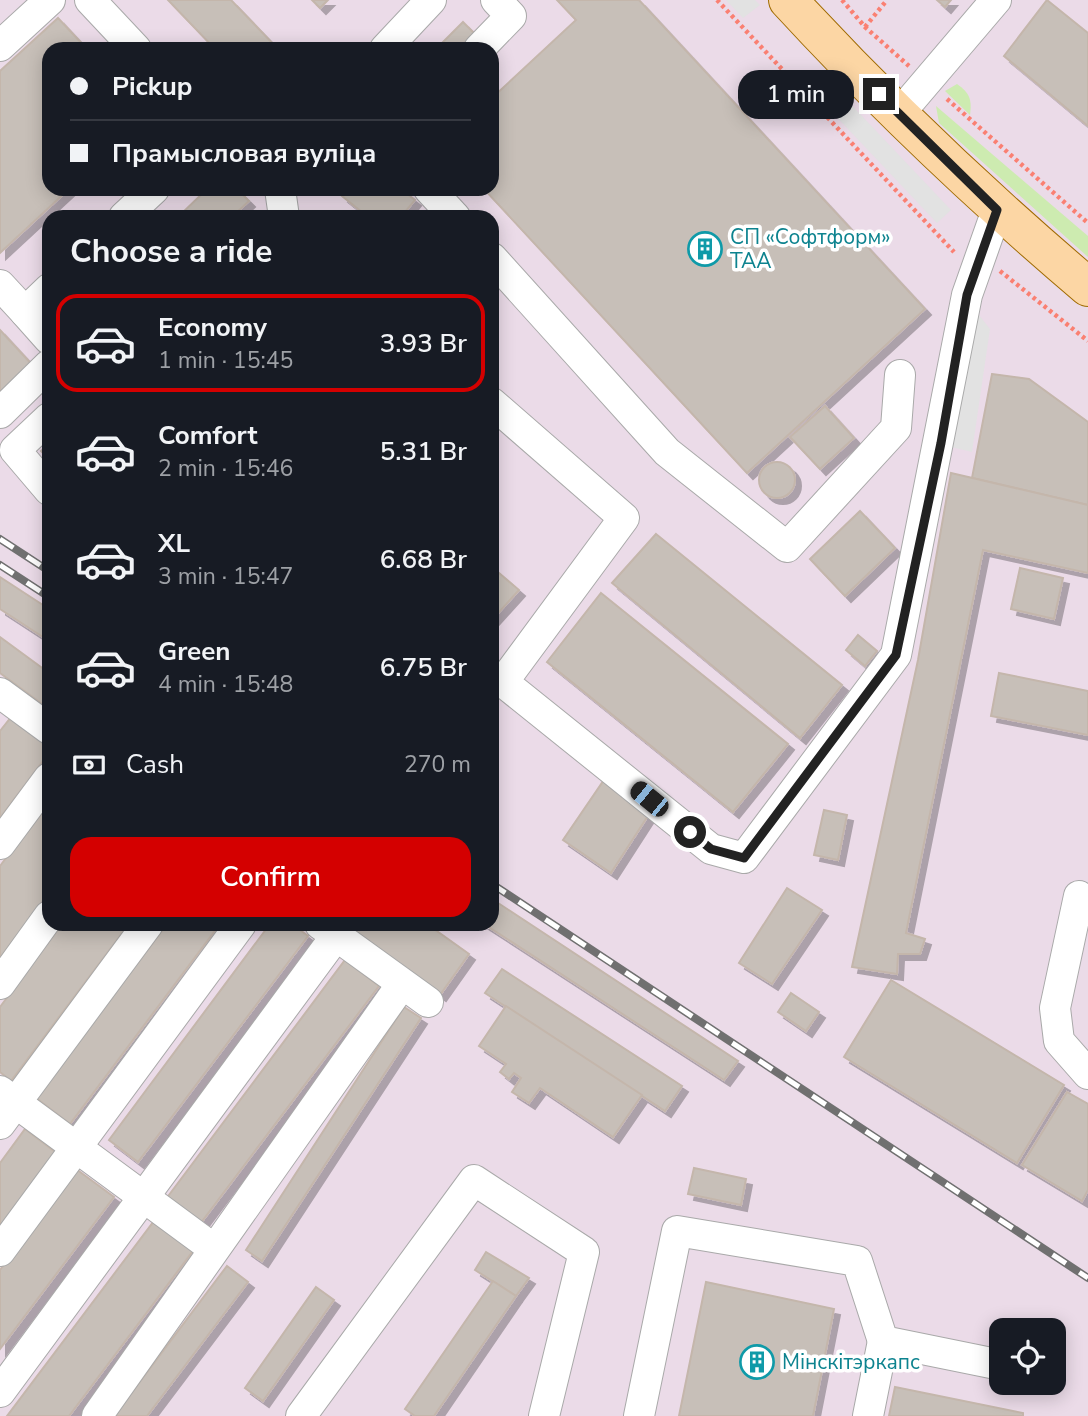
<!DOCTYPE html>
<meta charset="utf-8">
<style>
:root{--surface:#171b24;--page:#242831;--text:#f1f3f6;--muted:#9ea1a6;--line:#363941;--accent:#d40000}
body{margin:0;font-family:"Nunito Sans",sans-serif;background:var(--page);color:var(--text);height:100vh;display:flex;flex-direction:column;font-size:26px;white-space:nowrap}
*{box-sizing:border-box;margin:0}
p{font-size:23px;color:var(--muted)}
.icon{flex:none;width:38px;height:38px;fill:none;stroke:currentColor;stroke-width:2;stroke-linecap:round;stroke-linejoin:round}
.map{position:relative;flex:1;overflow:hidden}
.sheet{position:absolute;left:42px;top:210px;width:457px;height:721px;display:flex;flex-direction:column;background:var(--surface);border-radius:21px;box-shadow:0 4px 18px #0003}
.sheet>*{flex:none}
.banner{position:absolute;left:42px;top:42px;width:457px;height:154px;border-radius:21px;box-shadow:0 4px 18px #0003;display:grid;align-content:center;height:154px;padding:0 28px;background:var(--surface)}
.tools{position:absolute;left:989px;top:1318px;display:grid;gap:14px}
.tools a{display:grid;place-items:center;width:77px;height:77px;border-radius:14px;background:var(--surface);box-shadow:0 4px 18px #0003;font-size:35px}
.end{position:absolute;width:32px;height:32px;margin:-16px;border:9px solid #222;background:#fff;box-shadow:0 0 0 4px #fff}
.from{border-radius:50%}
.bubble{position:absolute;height:49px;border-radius:21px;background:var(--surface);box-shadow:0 4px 18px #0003;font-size:23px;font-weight:600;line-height:49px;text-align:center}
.car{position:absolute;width:21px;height:42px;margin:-21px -10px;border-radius:9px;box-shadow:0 0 5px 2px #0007;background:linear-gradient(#222 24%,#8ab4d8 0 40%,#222 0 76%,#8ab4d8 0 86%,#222 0)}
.banner b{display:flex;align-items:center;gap:24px;height:66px;font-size:26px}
.banner b+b{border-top:2px solid var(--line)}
.banner i{width:18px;height:18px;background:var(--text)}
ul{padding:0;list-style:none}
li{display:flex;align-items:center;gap:21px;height:98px;margin:0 14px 10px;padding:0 14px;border:4px solid transparent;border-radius:21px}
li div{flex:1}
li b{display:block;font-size:26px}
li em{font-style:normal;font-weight:600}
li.active{border-color:var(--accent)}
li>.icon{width:63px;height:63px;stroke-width:1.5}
h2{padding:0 28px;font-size:32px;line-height:84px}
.pay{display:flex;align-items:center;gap:18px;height:77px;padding:0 28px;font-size:26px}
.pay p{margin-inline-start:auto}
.primary-button{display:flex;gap:14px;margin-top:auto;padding:14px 28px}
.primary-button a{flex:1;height:80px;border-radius:21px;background:var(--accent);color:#fff;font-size:28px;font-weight:600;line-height:80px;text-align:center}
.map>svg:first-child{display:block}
.industrial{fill:#ebdbe8;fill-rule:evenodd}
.grass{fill:#cdebb0}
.parking{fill:#e2e2e2}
.building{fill:#c7bfb8;stroke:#c4b6ab;stroke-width:2;filter:url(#shadow)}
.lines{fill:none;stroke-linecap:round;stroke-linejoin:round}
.minor-casing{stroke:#a9a9a9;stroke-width:32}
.major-casing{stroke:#a06b00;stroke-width:40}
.path{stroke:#fa8072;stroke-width:4.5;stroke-dasharray:3.5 3.5;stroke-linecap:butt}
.minor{stroke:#fff;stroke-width:30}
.major{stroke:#fcd6a4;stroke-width:38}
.rail-casing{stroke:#707070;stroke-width:8}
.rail{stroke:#fff;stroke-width:5;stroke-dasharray:16;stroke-linecap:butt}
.route{stroke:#222;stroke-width:9}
.labels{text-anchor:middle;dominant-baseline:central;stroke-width:7;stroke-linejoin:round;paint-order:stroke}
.culture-label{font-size:21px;fill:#0d838f;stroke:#fff;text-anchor:start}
</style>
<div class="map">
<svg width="1088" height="1416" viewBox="0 0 1088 1416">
<defs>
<filter id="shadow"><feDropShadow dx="6" dy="6" stdDeviation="0" flood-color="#0004"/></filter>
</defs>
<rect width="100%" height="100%" fill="#f2efe9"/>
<!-- industrial -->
<path class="industrial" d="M 0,0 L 1088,0 L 1088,1416 L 0,1416 ZM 49,49 L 492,49 L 492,189 L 49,189 ZM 49,217 L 492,217 L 492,924 L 49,924 ZM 1001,1330 L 1054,1330 L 1054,1382 L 1001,1382 Z"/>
<!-- grass -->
<g class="grass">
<path d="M 957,84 C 970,93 972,100 970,115 L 945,91 Z"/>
<path d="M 936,106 L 1088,236 L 1088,257 L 939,123 Z"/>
</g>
<!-- parking -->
<g class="parking">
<path d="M 726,0 L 755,0 L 760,5 L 743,18 Z"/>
<path d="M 844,97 L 951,210 L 937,223 L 830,110 Z"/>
<path d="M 975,310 L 990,329 L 972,452 L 947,446 Z"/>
</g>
<!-- building -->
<g class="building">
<path d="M 168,0 L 231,0 L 278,49 L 215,49 Z"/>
<path d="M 312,0 L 328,0 L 320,8 Z"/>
<path d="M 557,0 L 639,0 L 925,309 L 747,473 L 484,189 L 492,189 L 492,98 L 576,20 Z"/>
<path d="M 937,0 L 951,0 L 945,7 Z"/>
<path d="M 1047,0 L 1088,33 L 1088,126 L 1004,56 Z"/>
<path d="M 58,18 L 87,49 L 49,49 L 49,189 L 69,189 L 0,253 L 0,71 Z"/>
<path d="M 463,22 L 477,36 L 464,49 L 436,49 Z"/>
<path d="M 207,189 L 237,189 L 249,201 L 232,217 L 178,217 Z"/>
<path d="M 347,189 L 401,189 L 415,200 L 401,217 L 368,217 L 342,196 Z"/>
<path d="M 0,330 L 37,370 L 0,403 Z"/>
<path d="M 992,374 L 1029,379 L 1088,422 L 1088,505 L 972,478 Z"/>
<path d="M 825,406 L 854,438 L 820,469 L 790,437 Z"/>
<path d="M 49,444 L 49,459 L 41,451 Z"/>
<circle cx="777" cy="480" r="18"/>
<path d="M 951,473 L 1088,505 L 1088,573 L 983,550 L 906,933 L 925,939 L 920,954 L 898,954 L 897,974 L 852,967 L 918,660 Z"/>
<path d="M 860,511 L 895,548 L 845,596 L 810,559 Z"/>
<path d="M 656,534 L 842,685 L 800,738 L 612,583 Z"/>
<path d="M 492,567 L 519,590 L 492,620 Z"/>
<path d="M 1020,568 L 1063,578 L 1054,619 L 1011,609 Z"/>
<path d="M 0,577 L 49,609 L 49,641 L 0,609 Z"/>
<path d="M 601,593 L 788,744 L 733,812 L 547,662 Z"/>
<path d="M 858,635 L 877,651 L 865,666 L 846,650 Z"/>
<path d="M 0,637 L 49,673 L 49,709 L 0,673 Z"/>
<path d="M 999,673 L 1088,691 L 1088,735 L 991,716 Z"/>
<path d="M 12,716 L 49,744 L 49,753 L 0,818 L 0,731 Z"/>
<path d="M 606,777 L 653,808 L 611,873 L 563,840 Z"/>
<path d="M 49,801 L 49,893 L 0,958 L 0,866 Z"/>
<path d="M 824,810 L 847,815 L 838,860 L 814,855 Z"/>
<path d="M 787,888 L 822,910 L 772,984 L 739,963 Z"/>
<path d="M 492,899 L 738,1061 L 724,1080 L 484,924 L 492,924 Z"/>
<path d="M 62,924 L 129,924 L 11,1081 L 0,1072 L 0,1007 Z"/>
<path d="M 167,924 L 220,924 L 70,1124 L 36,1098 Z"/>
<path d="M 270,924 L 292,924 L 308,936 L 138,1162 L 109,1140 Z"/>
<path d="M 343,924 L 427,924 L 469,954 L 440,995 Z"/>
<path d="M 345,960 L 379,986 L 200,1224 L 166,1199 Z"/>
<path d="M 502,969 L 682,1086 L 665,1111 L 485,993 Z"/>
<path d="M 891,980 L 1064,1085 L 1017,1163 L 844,1057 Z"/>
<path d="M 791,993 L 819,1012 L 806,1031 L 778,1012 Z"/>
<path d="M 506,1006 L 642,1095 L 613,1137 L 540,1088 L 529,1103 L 512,1092 L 521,1078 L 514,1073 L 509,1079 L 500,1072 L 506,1064 L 479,1046 Z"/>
<path d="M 404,1007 L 421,1018 L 262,1261 L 246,1250 Z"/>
<path d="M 1067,1092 L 1088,1104 L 1088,1190 L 1082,1201 L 1022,1165 Z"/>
<path d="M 25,1129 L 58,1154 L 0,1231 L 0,1163 Z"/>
<path d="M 694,1168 L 746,1179 L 741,1205 L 688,1194 Z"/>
<path d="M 76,1169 L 114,1197 L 0,1349 L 0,1270 Z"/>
<path d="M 154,1221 L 193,1251 L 69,1416 L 7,1416 Z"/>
<path d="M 486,1252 L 529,1278 L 516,1296 L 475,1270 Z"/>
<path d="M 227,1266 L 248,1282 L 147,1416 L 114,1416 Z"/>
<path d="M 493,1281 L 516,1296 L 434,1416 L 415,1416 L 405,1409 Z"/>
<path d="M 706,1282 L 834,1309 L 813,1416 L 679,1416 Z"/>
<path d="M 316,1287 L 334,1300 L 263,1401 L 245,1388 Z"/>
<path d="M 895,1387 L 1023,1413 L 1023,1416 L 889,1416 Z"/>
</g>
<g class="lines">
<!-- minor casing -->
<g class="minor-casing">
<g id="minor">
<path d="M 90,0 L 136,49"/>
<path d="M 0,46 L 50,0"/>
<path d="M 385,49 L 431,0"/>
<path d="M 479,49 L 511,16 L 496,0"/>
<path d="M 899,114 L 996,0"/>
<path d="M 280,189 L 284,217"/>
<path d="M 429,189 L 455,217"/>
<path d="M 124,217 L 154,189"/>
<path d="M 492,258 L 667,452 L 787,547 L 896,428 L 900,375"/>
<path d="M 0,285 L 25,312 L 49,289"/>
<path d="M 25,312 L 49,339"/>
<path d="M 492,403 L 624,518 L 503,682 L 711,849 L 744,858 L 896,655 L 967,295 L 997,210"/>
<path d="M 0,413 L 49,365"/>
<path d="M 49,418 L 15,450 L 49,490"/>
<path d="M 0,693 L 49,729"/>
<path d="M 0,844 L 49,778"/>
<path d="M 1079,896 L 1055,1008 L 1059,1041 L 1088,1074"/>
<path d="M 320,924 L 428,1002"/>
<path d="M 0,984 L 49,916"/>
<path d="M 0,1091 L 214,1249"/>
<path d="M 0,1124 L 148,924"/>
<path d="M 0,1251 L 241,924"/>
<path d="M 0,1392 L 336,936"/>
<path d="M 97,1416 L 402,984"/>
<path d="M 301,1416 L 474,1180 L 584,1252 L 544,1416"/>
<path d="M 639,1416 L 677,1231 L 857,1261 L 883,1341 L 1001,1365"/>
<path d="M 868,1416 L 883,1341"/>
</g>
</g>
<!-- major casing -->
<g class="major-casing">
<path id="major" d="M 788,0 C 882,102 982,197 1088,287"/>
</g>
<!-- path -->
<g class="path">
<path d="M 717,0 L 954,252"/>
<path d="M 842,0 L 865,27 L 909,66"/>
<path d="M 865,27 L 887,0"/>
<path d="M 947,99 L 1088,223"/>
<path d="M 1000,271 L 1088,341"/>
</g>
<!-- minor -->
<use href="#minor" class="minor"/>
<!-- major -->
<use href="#major" class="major"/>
<!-- rail casing -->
<g class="rail-casing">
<g id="rail">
<path d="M 0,539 L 49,571"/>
<path d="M 0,565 L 49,597"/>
<path d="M 492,884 L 1088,1278"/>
</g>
</g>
<!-- rail -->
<use href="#rail" class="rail"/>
</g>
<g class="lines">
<!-- route -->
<path class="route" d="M 690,832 L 711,849 L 744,858 L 896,655 L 941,443 L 967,295 L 997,210 L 879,94"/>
</g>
<!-- icons -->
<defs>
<g id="building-ring" transform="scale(1.75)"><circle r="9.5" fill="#fff" stroke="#0f9aa8" stroke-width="1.5"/><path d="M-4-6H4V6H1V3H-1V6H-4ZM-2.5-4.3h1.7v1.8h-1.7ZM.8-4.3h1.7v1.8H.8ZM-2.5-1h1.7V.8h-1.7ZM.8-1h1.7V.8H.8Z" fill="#0f9aa8"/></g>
</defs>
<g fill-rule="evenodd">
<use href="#building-ring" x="705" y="249"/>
<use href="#building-ring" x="757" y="1362"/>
</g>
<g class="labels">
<!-- culture labels -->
<g class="culture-label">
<text x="730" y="237">СП «Софтформ»<tspan x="730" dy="24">ТАА</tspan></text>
<text x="782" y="1362">Мінскітэркапс</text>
</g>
</g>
</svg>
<div class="tools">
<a><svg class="icon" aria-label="locate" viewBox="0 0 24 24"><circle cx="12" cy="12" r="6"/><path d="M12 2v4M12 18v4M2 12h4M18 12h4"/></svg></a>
</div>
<i class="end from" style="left:690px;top:832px"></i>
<i class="end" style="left:879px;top:94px"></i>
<div class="bubble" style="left:738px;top:70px;width:116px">1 min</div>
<i class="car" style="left:649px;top:799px;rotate:309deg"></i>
<div class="banner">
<b><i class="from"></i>Pickup</b>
<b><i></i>Прамысловая вуліца</b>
</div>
<section class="sheet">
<h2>Choose a ride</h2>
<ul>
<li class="active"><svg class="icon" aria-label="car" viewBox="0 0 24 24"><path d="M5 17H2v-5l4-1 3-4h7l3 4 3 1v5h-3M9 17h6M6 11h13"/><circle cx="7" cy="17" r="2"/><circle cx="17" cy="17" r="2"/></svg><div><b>Economy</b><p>1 min · 15:45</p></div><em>3.93 Br</em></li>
<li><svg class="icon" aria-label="car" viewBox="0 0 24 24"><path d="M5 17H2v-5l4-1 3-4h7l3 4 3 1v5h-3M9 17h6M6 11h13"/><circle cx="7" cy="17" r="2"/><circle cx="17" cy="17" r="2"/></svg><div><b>Comfort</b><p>2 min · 15:46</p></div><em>5.31 Br</em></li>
<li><svg class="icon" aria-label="car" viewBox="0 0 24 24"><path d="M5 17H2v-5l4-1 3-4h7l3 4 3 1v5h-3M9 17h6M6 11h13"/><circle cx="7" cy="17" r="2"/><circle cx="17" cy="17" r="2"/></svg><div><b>XL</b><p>3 min · 15:47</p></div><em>6.68 Br</em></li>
<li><svg class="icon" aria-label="car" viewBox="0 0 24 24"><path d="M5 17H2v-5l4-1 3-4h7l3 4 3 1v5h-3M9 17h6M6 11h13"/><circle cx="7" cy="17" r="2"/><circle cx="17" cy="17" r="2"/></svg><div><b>Green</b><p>4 min · 15:48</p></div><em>6.75 Br</em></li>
</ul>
<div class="pay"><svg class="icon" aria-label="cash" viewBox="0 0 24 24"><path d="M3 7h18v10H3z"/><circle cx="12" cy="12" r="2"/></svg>Cash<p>270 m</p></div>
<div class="primary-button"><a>Confirm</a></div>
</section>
</div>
